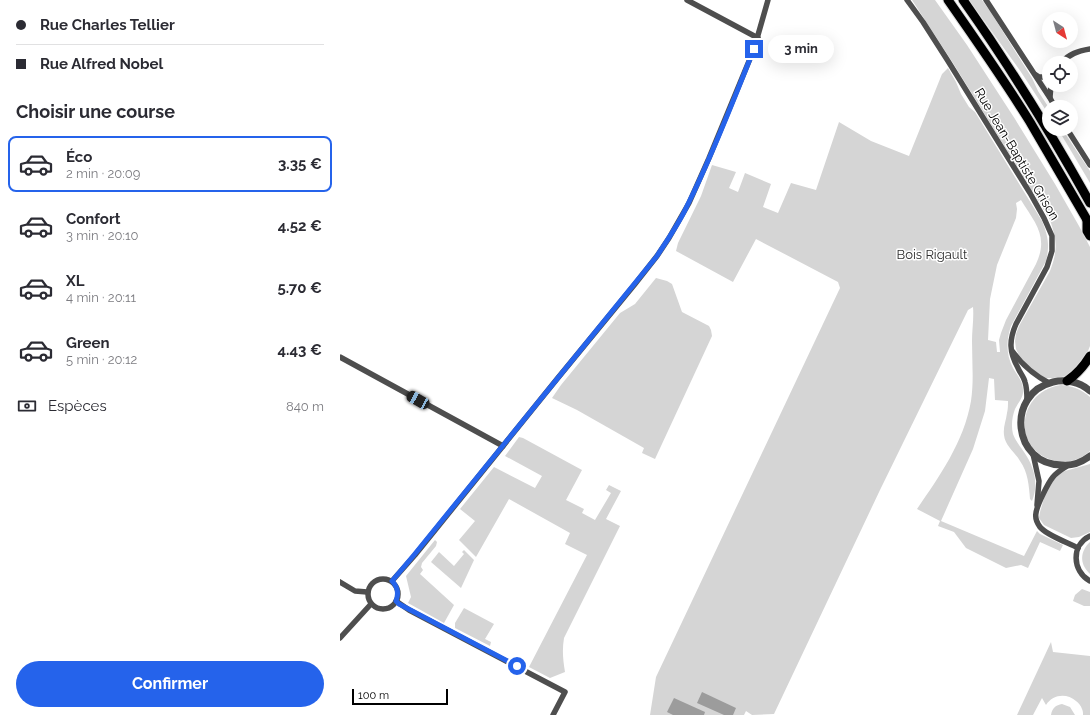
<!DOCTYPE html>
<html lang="fr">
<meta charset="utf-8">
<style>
:root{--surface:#fff;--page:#f7f7f7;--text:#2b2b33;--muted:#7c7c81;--line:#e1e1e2;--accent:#2563eb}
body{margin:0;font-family:Raleway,sans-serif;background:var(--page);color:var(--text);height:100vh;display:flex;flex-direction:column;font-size:15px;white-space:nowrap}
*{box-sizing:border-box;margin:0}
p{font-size:13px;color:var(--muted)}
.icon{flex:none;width:22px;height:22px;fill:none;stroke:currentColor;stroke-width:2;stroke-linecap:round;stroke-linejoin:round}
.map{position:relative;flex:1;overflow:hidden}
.drawer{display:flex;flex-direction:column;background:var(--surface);width:340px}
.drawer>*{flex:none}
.banner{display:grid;align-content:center;height:88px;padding:0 16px;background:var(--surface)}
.needle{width:26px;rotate:144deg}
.controls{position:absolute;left:702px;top:12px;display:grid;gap:8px}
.controls a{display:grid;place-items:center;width:36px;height:36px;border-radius:50%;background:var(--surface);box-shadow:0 4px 16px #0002;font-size:20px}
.scale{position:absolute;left:12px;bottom:10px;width:96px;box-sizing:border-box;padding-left:4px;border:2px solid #000;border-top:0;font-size:11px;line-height:14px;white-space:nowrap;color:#000;-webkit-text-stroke:3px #fff;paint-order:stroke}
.end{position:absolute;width:18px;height:18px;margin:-9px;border:5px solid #2563eb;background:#fff;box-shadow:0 0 0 2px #fff}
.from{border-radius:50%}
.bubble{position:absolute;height:28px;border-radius:14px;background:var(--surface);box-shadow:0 4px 16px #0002;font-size:13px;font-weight:700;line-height:28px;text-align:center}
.car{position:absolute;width:12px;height:24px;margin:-12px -6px;border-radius:5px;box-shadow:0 0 3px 1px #0007;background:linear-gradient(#222 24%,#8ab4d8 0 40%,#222 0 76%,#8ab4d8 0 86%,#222 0)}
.banner b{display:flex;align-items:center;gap:14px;height:38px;font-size:15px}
.banner b+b{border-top:1px solid var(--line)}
.banner i{width:10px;height:10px;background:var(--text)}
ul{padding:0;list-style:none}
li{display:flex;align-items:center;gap:12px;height:56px;margin:0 8px 6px;padding:0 8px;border:2px solid transparent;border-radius:8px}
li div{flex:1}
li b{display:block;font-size:15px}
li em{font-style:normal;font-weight:700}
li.current{border-color:var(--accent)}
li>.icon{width:36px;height:36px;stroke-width:1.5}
h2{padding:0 16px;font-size:18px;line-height:48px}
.pay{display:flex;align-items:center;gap:10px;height:44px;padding:0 16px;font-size:15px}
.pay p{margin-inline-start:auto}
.cta{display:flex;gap:8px;margin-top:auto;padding:8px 16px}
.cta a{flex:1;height:46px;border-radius:24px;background:var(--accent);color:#fff;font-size:16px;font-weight:700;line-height:46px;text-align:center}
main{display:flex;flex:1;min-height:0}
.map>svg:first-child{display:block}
.green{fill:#d5d5d5;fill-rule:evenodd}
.water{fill:#9c9c9c}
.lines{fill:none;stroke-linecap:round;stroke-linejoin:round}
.trunk-casing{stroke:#dbdbdb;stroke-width:11}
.minor{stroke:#4e4e4e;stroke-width:5.5}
.tertiary{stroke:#4e4e4e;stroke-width:7}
.trunk{stroke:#000;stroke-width:9}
.route{stroke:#2563eb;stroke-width:5}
.labels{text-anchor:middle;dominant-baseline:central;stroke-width:3;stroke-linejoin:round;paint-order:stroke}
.street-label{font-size:13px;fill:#000;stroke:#fff}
.park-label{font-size:13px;fill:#2c2c2c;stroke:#fff}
</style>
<main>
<section class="drawer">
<div class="banner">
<b><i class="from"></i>Rue Charles Tellier</b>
<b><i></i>Rue Alfred Nobel</b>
</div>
<h2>Choisir une course</h2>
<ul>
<li class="current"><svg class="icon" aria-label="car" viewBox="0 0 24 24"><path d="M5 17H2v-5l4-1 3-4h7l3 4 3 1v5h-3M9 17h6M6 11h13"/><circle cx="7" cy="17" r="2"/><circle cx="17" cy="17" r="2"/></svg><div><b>Éco</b><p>2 min · 20:09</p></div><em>3.35 €</em></li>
<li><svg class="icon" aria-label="car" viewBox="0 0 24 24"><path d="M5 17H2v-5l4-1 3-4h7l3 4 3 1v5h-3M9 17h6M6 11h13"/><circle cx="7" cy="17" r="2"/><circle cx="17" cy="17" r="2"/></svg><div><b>Confort</b><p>3 min · 20:10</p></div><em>4.52 €</em></li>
<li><svg class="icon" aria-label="car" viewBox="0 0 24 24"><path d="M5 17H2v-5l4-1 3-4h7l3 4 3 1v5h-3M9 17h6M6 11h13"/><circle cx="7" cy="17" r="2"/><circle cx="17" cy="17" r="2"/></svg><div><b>XL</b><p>4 min · 20:11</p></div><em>5.70 €</em></li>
<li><svg class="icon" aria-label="car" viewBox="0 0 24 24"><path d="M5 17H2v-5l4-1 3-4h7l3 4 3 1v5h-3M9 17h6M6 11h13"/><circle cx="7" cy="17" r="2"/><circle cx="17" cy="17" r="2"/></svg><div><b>Green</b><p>5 min · 20:12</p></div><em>4.43 €</em></li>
</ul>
<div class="pay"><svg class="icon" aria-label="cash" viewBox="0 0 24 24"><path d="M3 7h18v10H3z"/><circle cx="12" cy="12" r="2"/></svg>Espèces<p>840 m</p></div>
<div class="cta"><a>Confirmer</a></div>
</section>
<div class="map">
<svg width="750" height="715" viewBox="0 0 750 715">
<rect width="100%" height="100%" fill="#fff"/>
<!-- green -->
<g class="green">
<path d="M 572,0 L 595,0 L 627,45 L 675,119 L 715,184 L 739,226 L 750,247 L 750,346 L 743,363 L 729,376 L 713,378 L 706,378 L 699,375 L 692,371 L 679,355 L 676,349 L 675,341 L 676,334 L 679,326 L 710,271 C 718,250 717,241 710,220 L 613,63 Z"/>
<path d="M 629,0 L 642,0 L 650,11 L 692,78 L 698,91 L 709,108 L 709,115 L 681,72 Z"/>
<path d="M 608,68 L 616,82 L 621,94 L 629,107 L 635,112 L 702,221 C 708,236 710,245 706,261 L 671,326 C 666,341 666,354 673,368 C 677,375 683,381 683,390 C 684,397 678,403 675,409 C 672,417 671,426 673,434 C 675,440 680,446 684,452 C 694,466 699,484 692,501 L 690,499 C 689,486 688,472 680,461 C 675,452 665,446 664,435 C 663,427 666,421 667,413 C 668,409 668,405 668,401 L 655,400 L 654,379 L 649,378 L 645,411 L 633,449 L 601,521 L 684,556 L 697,531 L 700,534 L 723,545 L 720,551 L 700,542 L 688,568 L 681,565 L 666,568 L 626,548 L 614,532 L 598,526 L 600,521 L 577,509 C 599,477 624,442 631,401 C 634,381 632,361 632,341 C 632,330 634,318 633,307 L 628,310 L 540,490 L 434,714 L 412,715 L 406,711 L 404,715 L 310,715 L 316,677 L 500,288 L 498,282 L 416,239 L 393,282 L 336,251 L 338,243 L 361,196 L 372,165 L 396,172 L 389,188 L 398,192 L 405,173 L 431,184 L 423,207 L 438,213 L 451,183 L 476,190 L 499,122 L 531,141 L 569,156 L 602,74 ZM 681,200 C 695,223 709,236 696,264 L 666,320 L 661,333 L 659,340 L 660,352 L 657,352 L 656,342 L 648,340 L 650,299 L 657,265 L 676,218 L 677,209 L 676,203 Z"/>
<path d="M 718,129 L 722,129 L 750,171 L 750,183 Z"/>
<path d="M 316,278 L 327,281 L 332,284 L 342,312 L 369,326 L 371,330 L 372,336 L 315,459 L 302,453 L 304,448 L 237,410 L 212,398 L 221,385 L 280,313 L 295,304 Z"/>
<path d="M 721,385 C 733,386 741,389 750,397 L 750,451 C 740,460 729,463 716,461 C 672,452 675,392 721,385 Z"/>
<path d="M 179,437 L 183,438 L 242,470 L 226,500 L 244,509 L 242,513 L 255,520 L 271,493 L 266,490 L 269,485 L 281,491 L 266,519 L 280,526 L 224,638 C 222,650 223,660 225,672 L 210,678 L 189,667 L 247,555 L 225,544 L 230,533 L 169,499 L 136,557 L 119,540 L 135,521 L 120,509 L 154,467 L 195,488 L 202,476 L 165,456 Z"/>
<path d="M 750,464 L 750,532 L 739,537 L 731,538 L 704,525 L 699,518 L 700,512 L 705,495 L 709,486 L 719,474 L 725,471 Z"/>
<path d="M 95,540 L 97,542 L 96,546 L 82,563 L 81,567 L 83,570 L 80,574 L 114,605 L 104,623 L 68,603 L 71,597 L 66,576 Z"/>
<path d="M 750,542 L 750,574 C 739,564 740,551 750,542 Z"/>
<path d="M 124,550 L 134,560 L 121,588 L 91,562 L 99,552 L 114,566 L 124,554 L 122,552 Z"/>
<path d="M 742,589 L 750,592 L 750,606 L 744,606 L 733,601 L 735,595 Z"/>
<path d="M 124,608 L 154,624 L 145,639 L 151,642 L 150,646 L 115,628 L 115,623 Z"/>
<path d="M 711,642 L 713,652 L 750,656 L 750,715 L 743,715 C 743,713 743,711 742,709 C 741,706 739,703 736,701 C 727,693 713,694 706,705 L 702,698 L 693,715 L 677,715 Z"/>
<path d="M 722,704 L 730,707 L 735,715 L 711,715 C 712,708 716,705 722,704 Z"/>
</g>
<!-- water -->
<g class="water">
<path d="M 362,692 L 396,708 L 393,715 L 384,715 L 357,703 Z"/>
<path d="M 334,698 L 365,712 L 364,715 L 333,715 L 327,712 Z"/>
</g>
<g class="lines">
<!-- trunk casing -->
<g class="trunk-casing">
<g id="trunk">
<path d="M 608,0 C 636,40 664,80 690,122 C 710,156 730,191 750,225"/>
<path d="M 623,0 C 669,65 711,133 750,203"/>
<path d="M 747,220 L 747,231 L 750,236"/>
<path d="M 727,381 C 737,374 744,366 750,356"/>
</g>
</g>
<!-- minor -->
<g class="minor">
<path d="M 347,0 L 418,38"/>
<path d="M 567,0 L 583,22 L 608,61 L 690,193 L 704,218 L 712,236 L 712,251 L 707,267 L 676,324 C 669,340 669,352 678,368 C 680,373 684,377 685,382 C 687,388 687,394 687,401"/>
<path d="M 646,0 L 710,98 L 715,107"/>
<path d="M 721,63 C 729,54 738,51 750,49"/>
<path d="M 696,75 L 699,77 L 709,77"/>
<path d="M 710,97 L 711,85"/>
<path d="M 727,129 L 750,165"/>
<path d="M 673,352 C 683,366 694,375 709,383"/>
<path d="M 0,357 L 163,446"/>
<path d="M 693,454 L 699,481 L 697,505"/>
<path d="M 728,465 C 723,469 717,472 713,477 C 708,483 697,505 696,513 C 695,518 697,523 700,527 C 706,535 729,543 738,548"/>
<path d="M 750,536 C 731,545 732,571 750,581"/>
<circle cx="43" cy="594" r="15"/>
<path d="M 52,581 L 75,555 L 217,379 L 295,284 L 317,256 L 329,238 L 349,203 L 369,158 L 414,49 L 428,0"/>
<path d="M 0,582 L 15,591 L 27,592"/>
<path d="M 56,601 L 69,610 L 225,692 L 213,715"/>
<path d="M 0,638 L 31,604"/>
</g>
<!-- tertiary -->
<path class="tertiary" d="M 750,391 C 740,382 726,379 713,382 C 665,394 673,465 722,465 C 732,466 742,462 750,456"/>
<!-- trunk -->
<use href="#trunk" class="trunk"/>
</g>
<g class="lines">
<!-- route -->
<path class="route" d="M 177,666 L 59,604 L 56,601 C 59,593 58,587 52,581 L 74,555 L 317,256 C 328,239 340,222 348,204 C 373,154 393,101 414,49"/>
</g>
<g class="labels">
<!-- street labels -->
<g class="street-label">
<text transform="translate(677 154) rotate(59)">Rue Jean-Baptiste Grison</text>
</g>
<!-- park labels -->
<g class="park-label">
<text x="592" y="254">Bois Rigault</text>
</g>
</g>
</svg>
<div class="controls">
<a><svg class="needle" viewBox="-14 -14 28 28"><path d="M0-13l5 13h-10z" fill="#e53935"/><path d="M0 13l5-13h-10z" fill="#7c7c81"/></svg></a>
<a><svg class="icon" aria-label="locate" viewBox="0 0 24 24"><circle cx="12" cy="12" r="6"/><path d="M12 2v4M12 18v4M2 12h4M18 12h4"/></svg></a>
<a><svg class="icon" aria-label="layers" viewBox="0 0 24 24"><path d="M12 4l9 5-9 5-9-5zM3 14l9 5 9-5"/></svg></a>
</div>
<div class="scale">100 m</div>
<i class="end from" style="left:177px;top:666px"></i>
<i class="end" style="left:414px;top:49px"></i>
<div class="bubble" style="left:428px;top:35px;width:66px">3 min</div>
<i class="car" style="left:78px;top:400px;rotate:299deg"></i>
</div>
</main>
